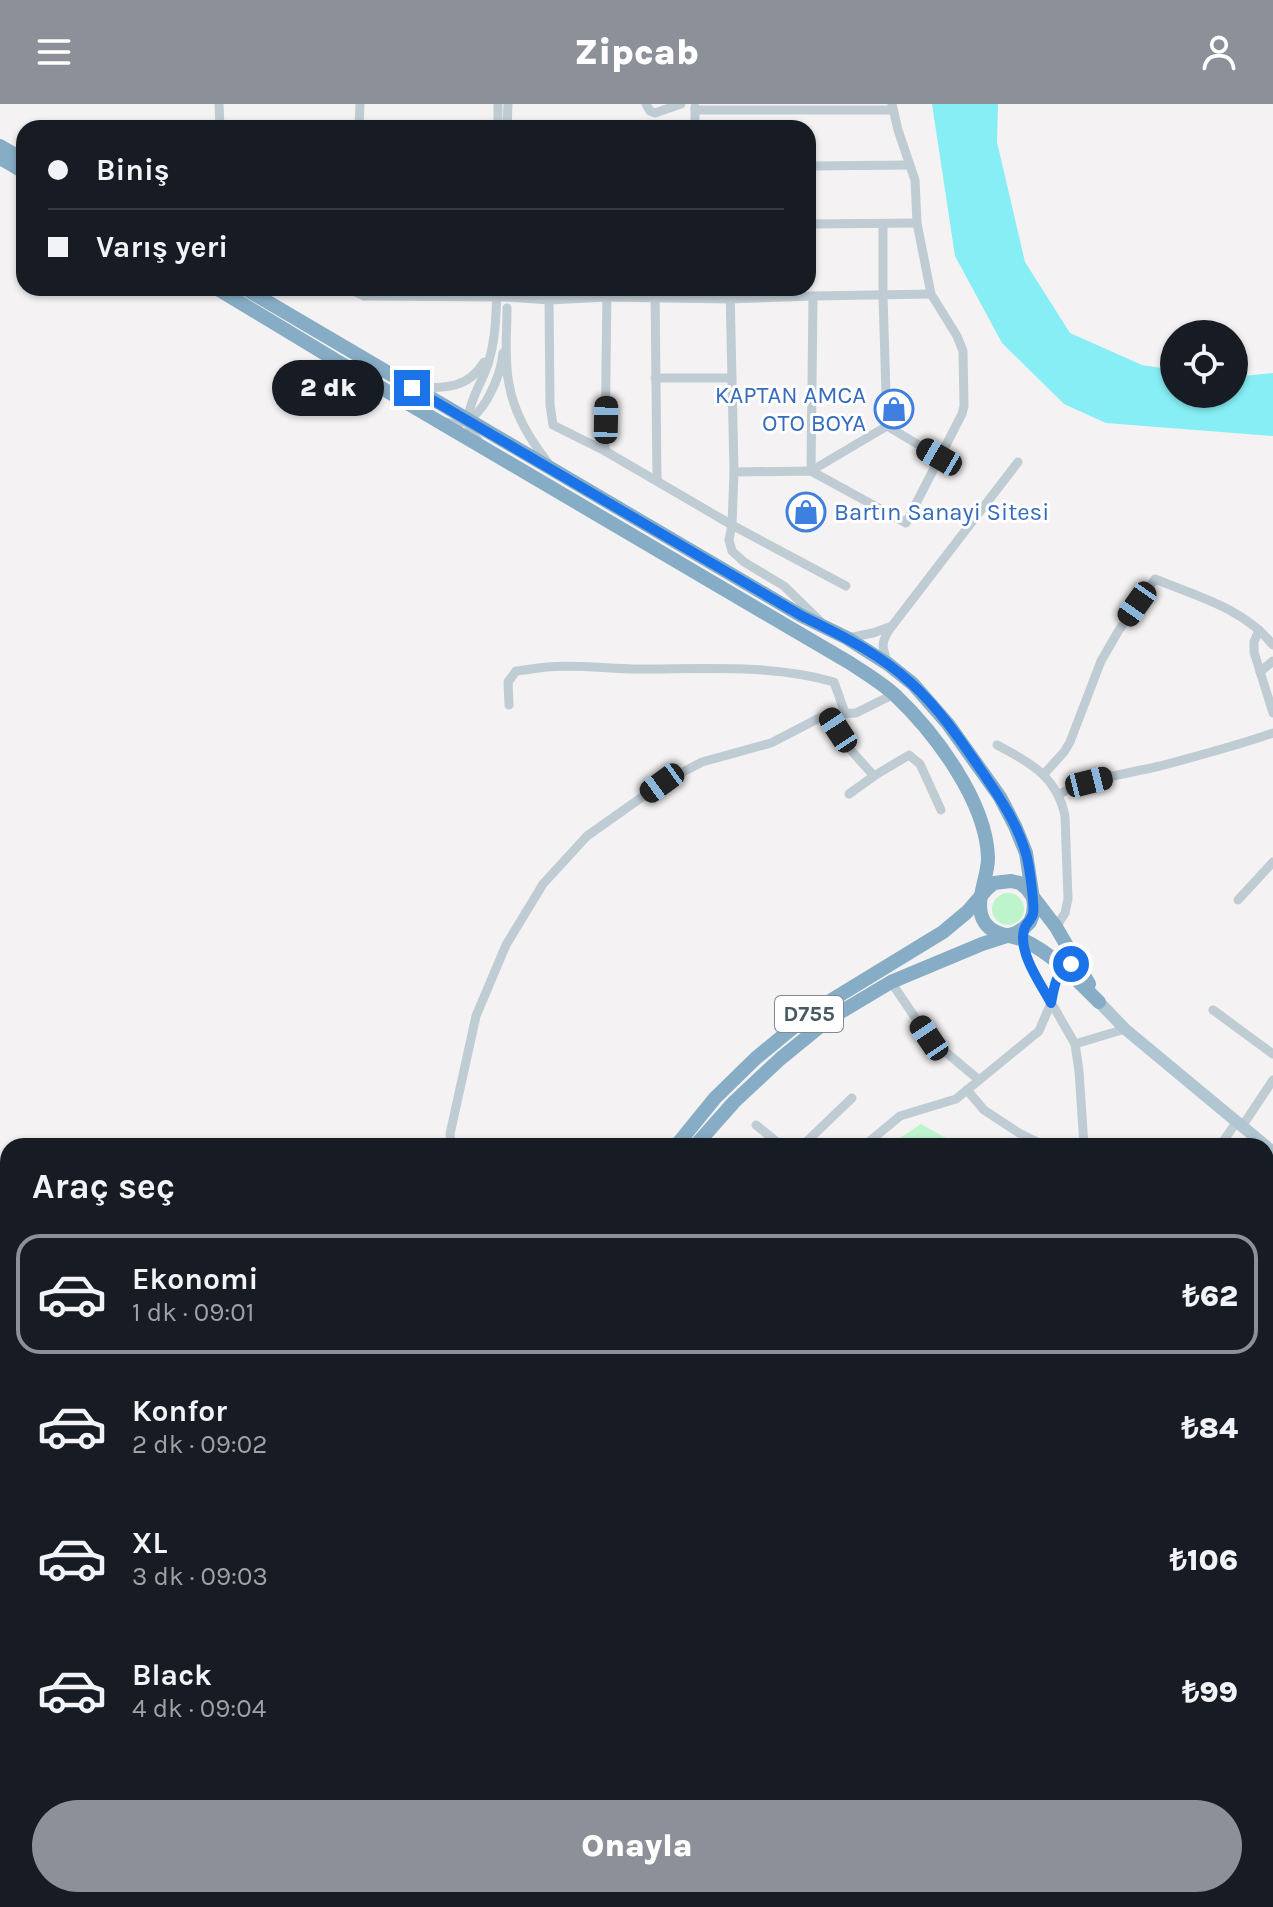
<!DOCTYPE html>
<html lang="tr">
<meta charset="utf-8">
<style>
:root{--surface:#171b24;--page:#242831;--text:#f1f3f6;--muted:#9ea1a6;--line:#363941;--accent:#8c9099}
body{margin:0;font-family:Karla,sans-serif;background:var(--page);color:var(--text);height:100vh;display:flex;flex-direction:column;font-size:30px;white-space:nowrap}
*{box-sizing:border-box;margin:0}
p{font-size:26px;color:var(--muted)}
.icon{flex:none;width:44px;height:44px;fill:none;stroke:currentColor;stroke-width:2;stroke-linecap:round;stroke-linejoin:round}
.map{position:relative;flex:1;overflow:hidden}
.drawer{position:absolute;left:0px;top:1034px;width:1274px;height:770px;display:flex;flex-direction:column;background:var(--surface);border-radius:24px 24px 0 0;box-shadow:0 2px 6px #0004}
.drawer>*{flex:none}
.top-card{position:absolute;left:16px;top:16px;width:800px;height:176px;border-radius:24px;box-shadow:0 2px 6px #0004;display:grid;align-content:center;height:176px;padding:0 32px;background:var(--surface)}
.buttons{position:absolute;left:1160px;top:216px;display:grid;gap:16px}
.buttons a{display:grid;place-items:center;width:88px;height:88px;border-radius:50%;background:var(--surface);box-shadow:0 2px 6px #0004;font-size:40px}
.end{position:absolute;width:36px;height:36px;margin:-18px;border:10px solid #1a73e8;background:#fff;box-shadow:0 0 0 4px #fff}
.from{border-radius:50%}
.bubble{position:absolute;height:56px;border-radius:28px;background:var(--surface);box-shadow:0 2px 6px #0004;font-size:26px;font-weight:800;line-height:56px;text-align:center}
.car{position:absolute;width:24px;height:48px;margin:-24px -12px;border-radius:10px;box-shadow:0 0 6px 2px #0007;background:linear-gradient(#222 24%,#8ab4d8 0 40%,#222 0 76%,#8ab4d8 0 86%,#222 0)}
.top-card b{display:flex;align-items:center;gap:28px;height:76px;font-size:30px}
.top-card b+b{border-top:2px solid var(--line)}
.top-card i{width:20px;height:20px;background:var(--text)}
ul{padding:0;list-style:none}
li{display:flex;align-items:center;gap:24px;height:120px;margin:0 16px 12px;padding:0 16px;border:4px solid transparent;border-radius:24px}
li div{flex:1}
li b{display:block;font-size:30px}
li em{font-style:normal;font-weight:800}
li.selected{border-color:var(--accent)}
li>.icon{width:72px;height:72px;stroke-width:1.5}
h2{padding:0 32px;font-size:36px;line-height:96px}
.cta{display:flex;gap:16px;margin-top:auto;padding:16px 32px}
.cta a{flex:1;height:92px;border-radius:48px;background:var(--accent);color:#fff;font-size:32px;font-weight:800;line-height:92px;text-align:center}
header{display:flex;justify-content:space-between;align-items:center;height:104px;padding:0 32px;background:var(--accent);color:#fff;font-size:36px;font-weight:800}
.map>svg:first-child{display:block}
.green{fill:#bef4cc}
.water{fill:#87eef5}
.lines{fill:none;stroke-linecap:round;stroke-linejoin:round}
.minor{stroke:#bfccd3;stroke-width:9}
.major{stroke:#b0c6d3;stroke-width:12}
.highway{stroke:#86adc5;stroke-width:14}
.route{stroke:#1a73e8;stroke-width:10}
.labels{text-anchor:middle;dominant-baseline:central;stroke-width:6;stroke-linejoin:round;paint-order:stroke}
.shield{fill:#fff;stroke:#7f8b91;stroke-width:2}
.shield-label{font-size:22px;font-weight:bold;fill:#485962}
.shop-label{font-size:24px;fill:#366cbe;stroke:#fff;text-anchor:end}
</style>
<header><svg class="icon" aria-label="menu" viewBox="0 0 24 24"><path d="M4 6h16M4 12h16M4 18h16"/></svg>Zipcab<svg class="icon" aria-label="person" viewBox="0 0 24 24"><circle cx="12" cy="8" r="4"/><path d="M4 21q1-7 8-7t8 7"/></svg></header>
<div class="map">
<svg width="1273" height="1803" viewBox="0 0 1273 1803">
<rect width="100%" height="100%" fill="#f4f2f2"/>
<!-- green -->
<g class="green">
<circle cx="1008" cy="805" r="16"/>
<path d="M 921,1020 L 960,1042 L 888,1042 Z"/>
</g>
<!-- water -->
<path class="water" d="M 932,0 L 998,0 L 997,38 L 1025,158 L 1070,229 L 1142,261 L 1174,266 L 1174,290 L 1234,290 L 1234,273 L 1273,269 L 1273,332 L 1106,319 L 1064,300 L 1002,239 L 955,152 Z"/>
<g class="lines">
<!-- minor -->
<g class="minor">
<path d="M 219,0 L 220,24"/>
<path d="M 498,0 L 498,24"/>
<path d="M 646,0 L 650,7 L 655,9 L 681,0"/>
<path d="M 695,3 L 695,24"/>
<path d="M 695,6 L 892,6"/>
<path d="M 359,24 L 360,0"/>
<path d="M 507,24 L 508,0"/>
<path d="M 808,62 L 908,61"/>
<path d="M 808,120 L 917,119"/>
<path d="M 883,120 L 883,192 L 887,322"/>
<path d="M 347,184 L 364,192"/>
<path d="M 364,184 L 364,192 L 507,193 L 549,196 L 607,193 L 730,195 L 813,192 L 931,190"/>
<path d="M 655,184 L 657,377"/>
<path d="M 730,184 L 734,368 L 732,421 L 729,436 L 732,447 L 744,458 L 784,482 L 820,517"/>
<path d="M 549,196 L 550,301 L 553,321 L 605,347 L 732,421 L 846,482"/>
<path d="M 507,204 C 507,229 504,256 509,280 C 514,310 530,335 548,359"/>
<path d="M 655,274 L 732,274"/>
<path d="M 417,284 C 444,284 468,285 484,258"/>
<path d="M 446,318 C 448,319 457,320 459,319 C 484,316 501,270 503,249"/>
<path d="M 887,322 L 939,353"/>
<path d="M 478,336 C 472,329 467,324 468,314 C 470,295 482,278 488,260 C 496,234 496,211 497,184"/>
<path d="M 605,347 L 607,184"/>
<path d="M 811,367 L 813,192"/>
<path d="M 811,367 L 887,322"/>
<path d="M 734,368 L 811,367 L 906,419 L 962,310 L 964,302 L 963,247 L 957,232 L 931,190 L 917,119 L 915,76 L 898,26 L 892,0"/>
<path d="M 1259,526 L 1254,538 L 1254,548 L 1273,609"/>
<path d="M 848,534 L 873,529 L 892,522 L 1018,358"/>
<path d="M 888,560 C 882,543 880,539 891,523"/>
<path d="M 1260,568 L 1273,557"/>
<path d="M 509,601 L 508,578 L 516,567 C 526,566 537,564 547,563 C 577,560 608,565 639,565 C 703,565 772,560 834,578 L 845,609"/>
<path d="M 827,610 L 848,643 L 874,672"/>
<path d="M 997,641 C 1030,658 1057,673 1065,712 L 1068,795 L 1065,809 L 1056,823"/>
<path d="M 1044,670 L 1064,648 L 1070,638 L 1101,557 L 1119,526 L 1155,475 C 1196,492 1244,504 1273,541"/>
<path d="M 849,690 L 874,672 L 909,651 L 920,660 L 941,706"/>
<path d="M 1059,690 C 1091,674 1126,670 1160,662 C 1198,652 1236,642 1273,629"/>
<path d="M 1238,796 L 1273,758"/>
<path d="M 1024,835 L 1027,852 L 1032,865 L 1075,940 L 1079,967 L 1084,1042"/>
<path d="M 891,878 L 929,934 L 979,976"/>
<path d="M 1213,906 L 1273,950"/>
<path d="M 1075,940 L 1125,925"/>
<path d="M 967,986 L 984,1006 L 1019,1029 L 1045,1042"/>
<path d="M 756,1021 L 782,1042"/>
<path d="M 1243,1021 L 1273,976"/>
<path d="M 451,1042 L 450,1030 L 476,912 L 506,841 L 543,780 L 587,732 L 662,679 L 702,658 L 771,639 L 827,610 L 856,609 L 894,590"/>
<path d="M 802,1042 L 852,994"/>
<path d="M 864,1042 L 900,1012 L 956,995 L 1039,927 L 1051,899 L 1055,879 L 1066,861"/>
<path d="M 1220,1042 L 1237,1017"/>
<path d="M 0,1165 L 8,1177"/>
<path d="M 1266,1170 L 1273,1175"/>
<path d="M 1266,1205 L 1273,1200"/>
<path d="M 1266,1250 L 1273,1247"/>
<path d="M 0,1284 L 8,1295"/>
<path d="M 1266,1326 L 1273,1323"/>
<path d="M 0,1345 L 8,1338"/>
<path d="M 0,1420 L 8,1413"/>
<path d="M 1266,1435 L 1273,1434"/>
<path d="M 1266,1484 L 1273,1484"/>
<path d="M 0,1489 L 8,1484"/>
<path d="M 0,1509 L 8,1519"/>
<path d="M 0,1534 L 8,1535"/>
<path d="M 1266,1640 L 1273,1642"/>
<path d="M 1266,1677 L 1273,1675"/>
<path d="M 0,1702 L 8,1645"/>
<path d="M 1266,1718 L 1273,1707"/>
<path d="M 0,1721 L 8,1730"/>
<path d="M 1266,1778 L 1273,1780"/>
<path d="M 475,1796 L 486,1803"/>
<path d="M 739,1796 L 751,1803"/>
<path d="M 1251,1796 L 1251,1803"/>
<path d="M 121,1803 L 123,1796"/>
<path d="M 191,1803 L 194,1796"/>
<path d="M 306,1803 L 308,1796"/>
<path d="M 512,1803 L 514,1796"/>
<path d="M 776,1803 L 780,1796"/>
<path d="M 1162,1803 L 1163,1796"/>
</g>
<!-- major -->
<g class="major">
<path d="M 1099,898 L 1125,925 L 1273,1048"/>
<path d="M 1266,1615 L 1273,1615"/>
</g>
<!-- highway -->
<g class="highway">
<path d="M 0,42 L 24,56"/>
<path d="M 0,54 L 24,68"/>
<path d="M 216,184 L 385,286 L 850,559 C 865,569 882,579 895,591 C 935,629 986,697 988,753 C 989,773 972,800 985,819 C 993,831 1010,831 1023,836 C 1052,849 1077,876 1099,898"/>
<path d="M 244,184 L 802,512 L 847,534 L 888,560 L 913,580 L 948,620 L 1000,693 L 1015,722 L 1026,749 L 1034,801 L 1033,810 L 1030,818 L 1024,824 L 1016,829 L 982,840 L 891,878 L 829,915 L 780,955 L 734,998 L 695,1042"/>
<path d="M 676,1042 L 715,994 L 756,954 L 812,908 L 943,828 L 967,808 L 987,785 L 994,779 L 1011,777 L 1020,779 L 1027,785 L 1056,823 L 1089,880"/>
<path d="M 224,1803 L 229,1796"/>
<path d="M 246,1803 L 251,1796"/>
</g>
</g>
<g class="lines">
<!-- route -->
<path class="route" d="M 412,284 L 802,512 C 840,531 879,549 911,579 C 939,604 962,638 983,669 C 1000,694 1018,721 1026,750 C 1029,759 1035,803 1033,810 C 1031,817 1025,820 1024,826 C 1018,849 1041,880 1051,899 C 1054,884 1056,871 1066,860 L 1071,860"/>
</g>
<!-- icons -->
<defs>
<g id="shop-ring" transform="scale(2)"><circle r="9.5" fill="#fff" stroke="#3f7fe0" stroke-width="1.5"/><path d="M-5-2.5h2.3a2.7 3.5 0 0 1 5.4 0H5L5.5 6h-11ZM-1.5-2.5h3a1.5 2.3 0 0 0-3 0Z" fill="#3f7fe0"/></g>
</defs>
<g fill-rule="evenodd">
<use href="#shop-ring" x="894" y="305"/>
<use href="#shop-ring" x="806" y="408"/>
</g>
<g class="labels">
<!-- shield labels -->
<rect class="shield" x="775" y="892" width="68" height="36" rx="6"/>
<g class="shield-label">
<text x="809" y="910">D755</text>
</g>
<!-- shop labels -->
<g class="shop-label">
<text x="866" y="291">KAPTAN AMCA<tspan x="866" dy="28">OTO BOYA</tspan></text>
<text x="834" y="408" text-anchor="start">Bartın Sanayi Sitesi</text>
</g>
</g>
</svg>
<div class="buttons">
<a><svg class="icon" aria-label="locate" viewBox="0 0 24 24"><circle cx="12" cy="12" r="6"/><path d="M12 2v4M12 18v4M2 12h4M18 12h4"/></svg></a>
</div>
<i class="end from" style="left:1071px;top:860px"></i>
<i class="end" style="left:412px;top:284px"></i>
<div class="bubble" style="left:272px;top:256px;width:112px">2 dk</div>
<i class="car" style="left:606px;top:316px;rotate:1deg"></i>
<i class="car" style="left:939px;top:353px;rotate:300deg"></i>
<i class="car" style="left:1137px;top:500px;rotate:215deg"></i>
<i class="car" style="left:838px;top:626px;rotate:327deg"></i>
<i class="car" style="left:1089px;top:678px;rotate:76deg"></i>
<i class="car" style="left:662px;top:679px;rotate:234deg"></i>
<i class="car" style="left:929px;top:934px;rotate:326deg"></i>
<div class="top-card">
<b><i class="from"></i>Biniş</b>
<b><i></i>Varış yeri</b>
</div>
<section class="drawer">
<h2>Araç seç</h2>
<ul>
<li class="selected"><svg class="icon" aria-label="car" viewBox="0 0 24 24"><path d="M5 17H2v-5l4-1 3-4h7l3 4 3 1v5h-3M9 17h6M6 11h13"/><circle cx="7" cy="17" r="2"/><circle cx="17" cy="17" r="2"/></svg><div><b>Ekonomi</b><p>1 dk · 09:01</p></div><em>₺62</em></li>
<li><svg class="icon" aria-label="car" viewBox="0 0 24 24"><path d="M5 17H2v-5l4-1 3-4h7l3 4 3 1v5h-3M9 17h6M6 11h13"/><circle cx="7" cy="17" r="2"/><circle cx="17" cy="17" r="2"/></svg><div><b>Konfor</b><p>2 dk · 09:02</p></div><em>₺84</em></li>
<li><svg class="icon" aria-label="car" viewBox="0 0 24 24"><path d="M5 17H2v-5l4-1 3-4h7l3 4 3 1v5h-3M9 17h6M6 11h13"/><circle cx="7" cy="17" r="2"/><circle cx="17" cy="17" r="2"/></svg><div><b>XL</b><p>3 dk · 09:03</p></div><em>₺106</em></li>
<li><svg class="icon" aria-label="car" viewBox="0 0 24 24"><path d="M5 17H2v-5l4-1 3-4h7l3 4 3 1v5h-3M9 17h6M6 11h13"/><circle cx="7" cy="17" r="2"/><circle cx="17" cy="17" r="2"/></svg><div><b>Black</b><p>4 dk · 09:04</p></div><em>₺99</em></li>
</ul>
<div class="cta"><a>Onayla</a></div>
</section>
</div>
